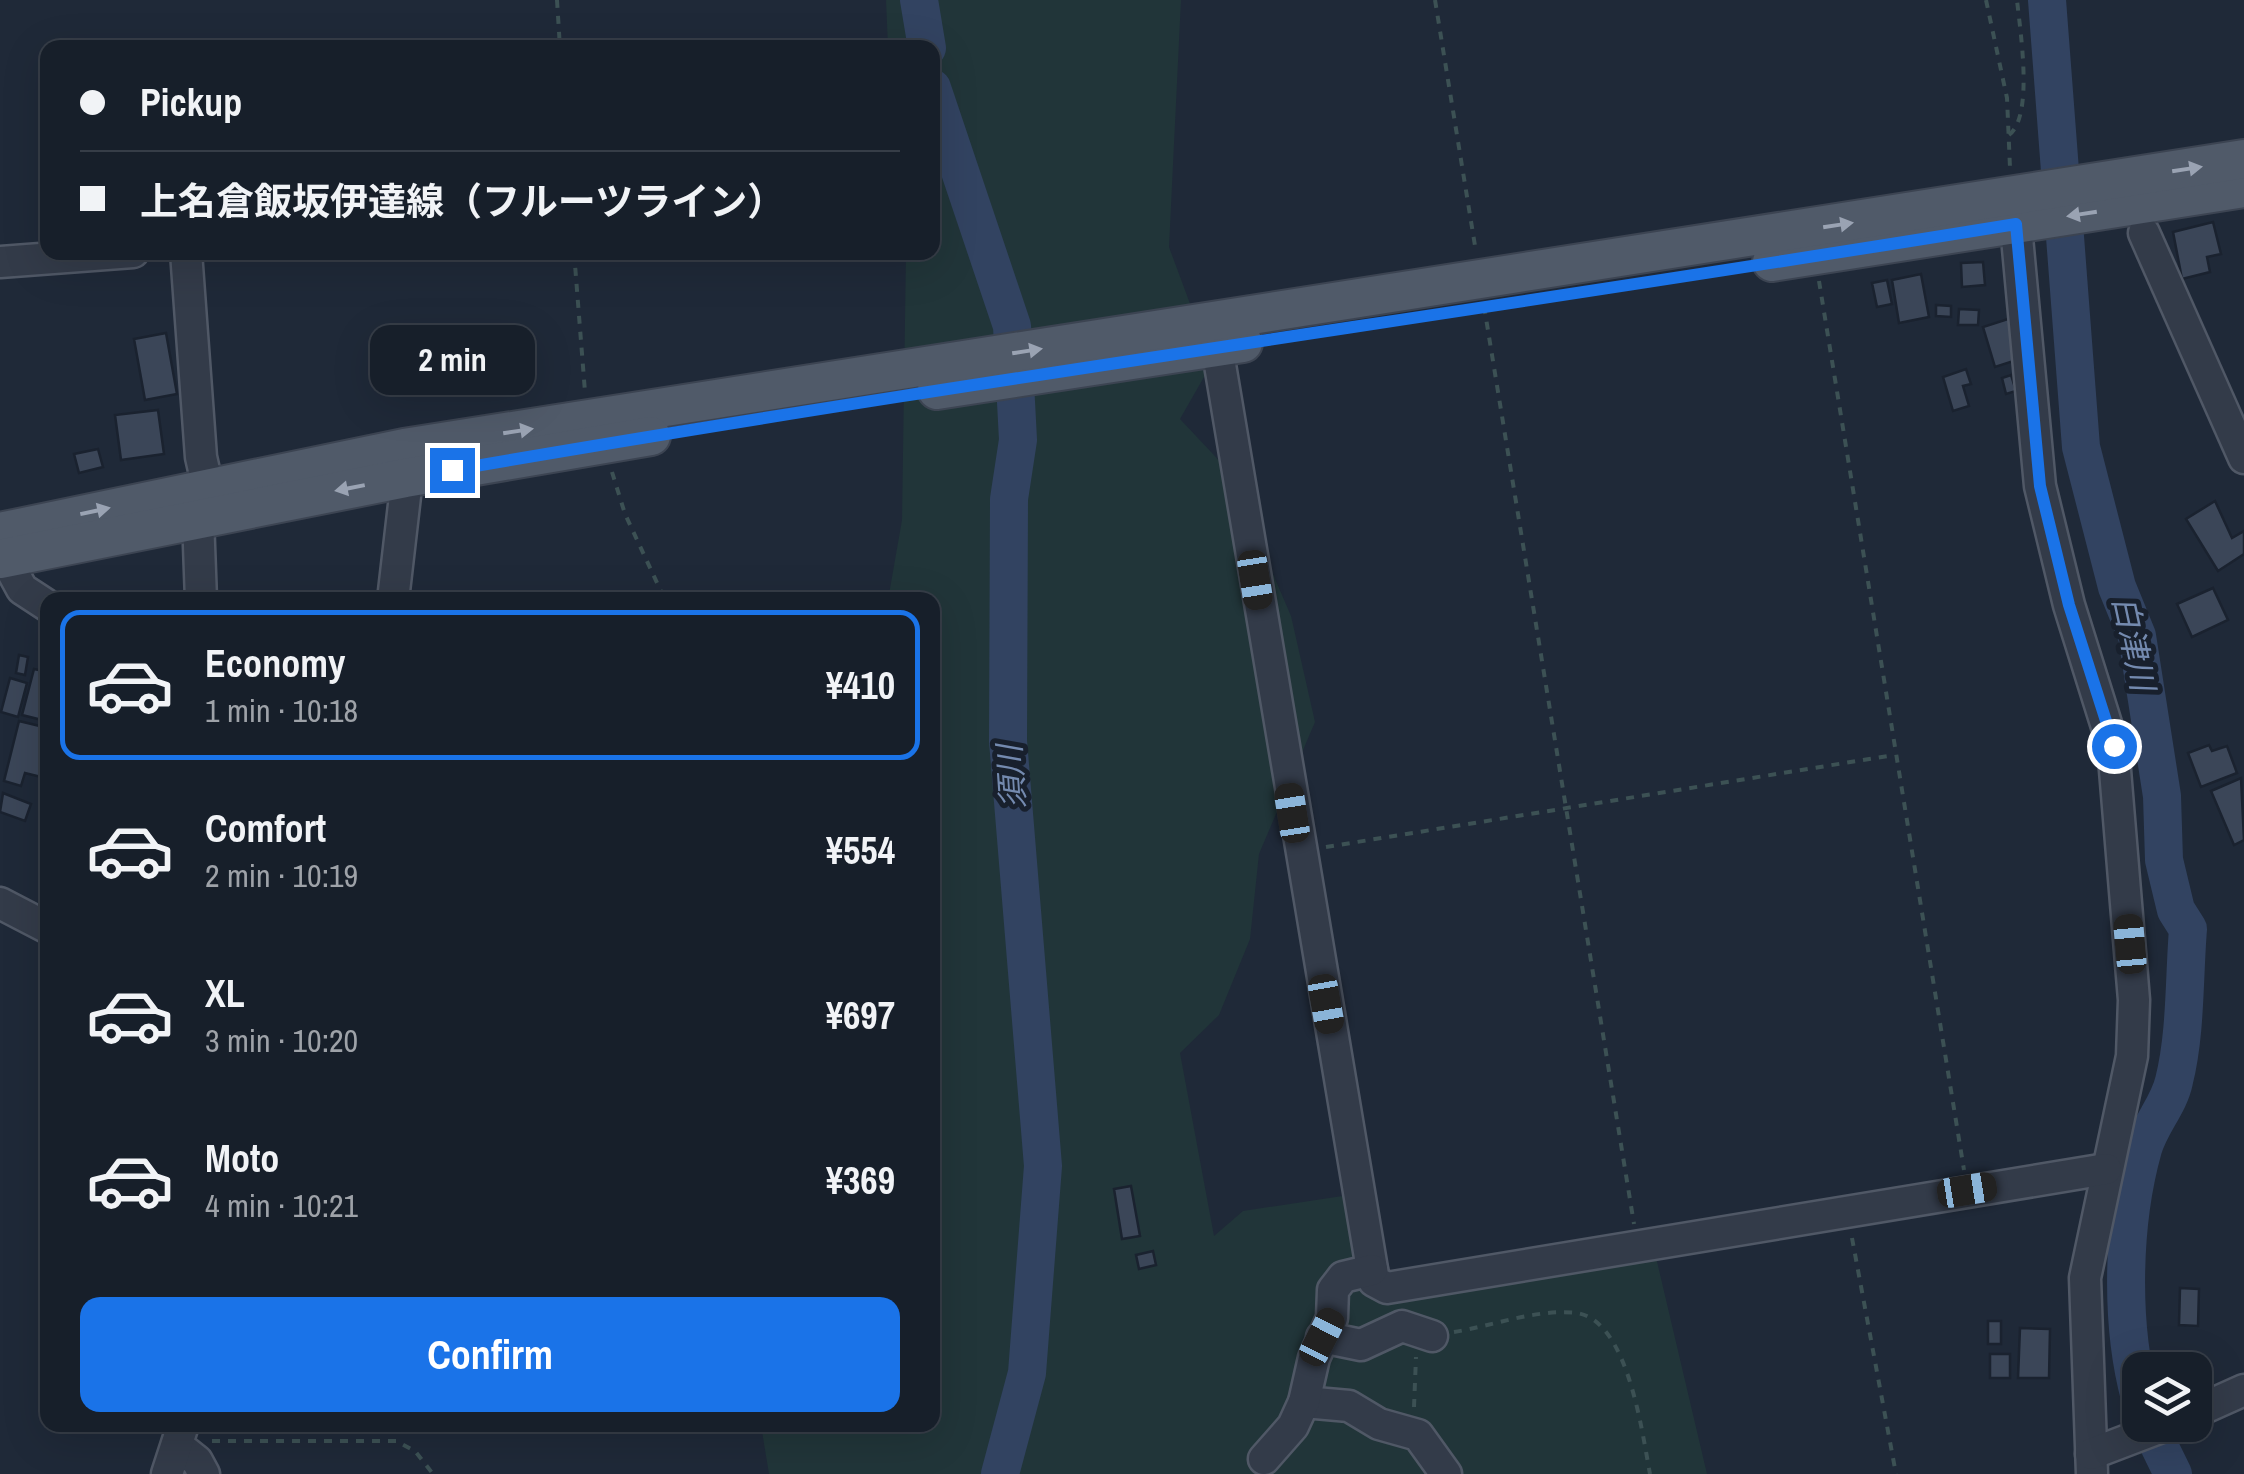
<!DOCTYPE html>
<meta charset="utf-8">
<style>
:root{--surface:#171f2a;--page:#242c36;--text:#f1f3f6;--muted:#9ea2a8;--line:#363d47;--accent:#1a73e8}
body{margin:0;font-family:"Archivo Narrow","Noto Sans JP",sans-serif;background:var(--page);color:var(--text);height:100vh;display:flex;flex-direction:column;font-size:38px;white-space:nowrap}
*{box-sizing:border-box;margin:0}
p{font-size:32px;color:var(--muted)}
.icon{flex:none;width:55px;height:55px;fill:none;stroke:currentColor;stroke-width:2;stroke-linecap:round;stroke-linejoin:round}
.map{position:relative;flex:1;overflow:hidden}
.drawer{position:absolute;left:40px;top:592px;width:900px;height:840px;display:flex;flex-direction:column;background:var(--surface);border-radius:20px;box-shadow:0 10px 40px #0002,0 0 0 2px var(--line)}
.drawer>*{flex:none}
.top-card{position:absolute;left:40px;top:40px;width:900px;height:220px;border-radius:20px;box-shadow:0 10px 40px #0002,0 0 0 2px var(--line);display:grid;align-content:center;height:220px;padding:0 40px;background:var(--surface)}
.tools{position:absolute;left:2122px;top:1352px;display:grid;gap:20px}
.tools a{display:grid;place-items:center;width:90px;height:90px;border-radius:20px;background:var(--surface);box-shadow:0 10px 40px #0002,0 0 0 2px var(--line);font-size:50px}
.end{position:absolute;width:45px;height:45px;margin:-22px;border:12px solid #1a73e8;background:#fff;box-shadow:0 0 0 5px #fff}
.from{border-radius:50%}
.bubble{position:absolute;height:70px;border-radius:20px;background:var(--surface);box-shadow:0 10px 40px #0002,0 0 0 2px var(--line);font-size:32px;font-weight:700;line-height:70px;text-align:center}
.car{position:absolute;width:30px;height:60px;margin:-30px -15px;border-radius:12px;box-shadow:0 0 8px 2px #0007;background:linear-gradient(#222 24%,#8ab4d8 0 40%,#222 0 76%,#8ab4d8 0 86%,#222 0)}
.top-card b{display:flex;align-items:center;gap:35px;height:95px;font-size:38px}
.top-card b+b{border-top:2px solid var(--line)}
.top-card i{width:25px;height:25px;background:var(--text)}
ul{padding:18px 0 0;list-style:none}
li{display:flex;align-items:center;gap:30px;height:150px;margin:0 20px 15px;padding:0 20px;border:5px solid transparent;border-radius:20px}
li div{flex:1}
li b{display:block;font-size:38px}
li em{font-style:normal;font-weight:700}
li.on{border-color:var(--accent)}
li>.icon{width:90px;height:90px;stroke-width:1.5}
.button{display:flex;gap:20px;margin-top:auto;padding:20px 40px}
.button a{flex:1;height:115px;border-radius:20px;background:var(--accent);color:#fff;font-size:40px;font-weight:700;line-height:115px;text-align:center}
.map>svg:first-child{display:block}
.green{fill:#213539}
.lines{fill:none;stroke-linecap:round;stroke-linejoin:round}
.river{stroke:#324361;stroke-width:38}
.building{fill:#3b4658;stroke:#1a222f;stroke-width:2.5}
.minor-casing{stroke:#505866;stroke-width:35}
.major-casing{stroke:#3c4452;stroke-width:42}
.path{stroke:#3c5154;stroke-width:4;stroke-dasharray:8 8;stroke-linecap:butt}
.minor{stroke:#333b49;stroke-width:30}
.major{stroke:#505a69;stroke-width:38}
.oneway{fill:#9aa3b3}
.route{stroke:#1a73e8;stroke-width:12}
.labels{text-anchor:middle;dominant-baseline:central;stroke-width:10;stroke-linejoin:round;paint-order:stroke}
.water-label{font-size:32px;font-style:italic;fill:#748aaf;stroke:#18202d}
</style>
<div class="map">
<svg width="2244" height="1474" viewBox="0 0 2244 1474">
<rect width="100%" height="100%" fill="#1f2938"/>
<!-- green -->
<path class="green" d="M 886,0 L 1181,0 L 1169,247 L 1212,363 L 1180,419 L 1228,470 L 1291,616 L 1315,722 L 1259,854 L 1250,939 L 1219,1015 L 1180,1053 L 1214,1236 L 1243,1211 L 1349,1195 L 1365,1287 L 1655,1253 L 1707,1474 L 769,1474 L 761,1425 L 932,1425 L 932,600 L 888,600 L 902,520 L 906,253 L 932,252 L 932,48 L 888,47 Z"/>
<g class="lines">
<!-- river -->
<g class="river">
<path d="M 919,0 L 927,48"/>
<path d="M 2047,0 L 2081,447 L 2117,587 L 2137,636 L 2162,796 L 2164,860 L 2176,910 L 2188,929 C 2184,978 2186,1033 2174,1081 C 2169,1105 2150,1124 2143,1149 C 2122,1224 2120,1324 2140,1398"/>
<path d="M 932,88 L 1012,326 L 1018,440 L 1009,499 L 1008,741 L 1043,1166 L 1027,1373 L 1000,1474"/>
<path d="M 2149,1425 L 2173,1474"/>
</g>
</g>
<!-- building -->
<g class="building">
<path d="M 2213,222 L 2221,254 L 2207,257 L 2210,272 L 2182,279 L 2173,232 Z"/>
<path d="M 1983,262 L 1985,285 L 1962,287 L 1961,263 Z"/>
<path d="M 1921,274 L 1929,317 L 1899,323 L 1892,280 Z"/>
<path d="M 1887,280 L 1892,304 L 1877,307 L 1872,283 Z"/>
<path d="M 1936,305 L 1951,306 L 1951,317 L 1936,316 Z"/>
<path d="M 1959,309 L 1979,310 L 1978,325 L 1958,325 Z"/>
<path d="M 2011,318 L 2023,358 L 1995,367 L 1983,327 Z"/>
<path d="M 166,333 L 177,394 L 145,400 L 134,339 Z"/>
<path d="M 1966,369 L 1971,384 L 1963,386 L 1969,406 L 1953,411 L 1943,377 Z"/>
<path d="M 2011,375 L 2016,391 L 2006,394 L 2002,378 Z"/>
<path d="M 158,410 L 164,454 L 121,460 L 115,415 Z"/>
<path d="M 98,449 L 103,467 L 79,473 L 74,454 Z"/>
<path d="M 2215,501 L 2232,538 L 2244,531 L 2244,554 L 2218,571 L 2186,519 Z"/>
<path d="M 2213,588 L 2228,620 L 2192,637 L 2177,604 Z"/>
<path d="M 19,655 L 28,657 L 25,675 L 16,673 Z"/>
<path d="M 34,669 L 48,672 L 48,705 L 42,720 L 22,715 Z"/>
<path d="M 10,678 L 27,683 L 18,717 L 1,712 Z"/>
<path d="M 19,721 L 48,728 L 41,777 L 25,773 L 21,786 L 4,781 Z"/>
<path d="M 2209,745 L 2212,751 L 2227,746 L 2237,773 L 2201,787 L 2188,753 Z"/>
<path d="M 2241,778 L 2244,840 L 2234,845 L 2211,791 Z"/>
<path d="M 3,793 L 31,804 L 25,821 L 0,812 Z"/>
<path d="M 1131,1186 L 1140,1236 L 1122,1239 L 1114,1189 Z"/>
<path d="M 1153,1251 L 1156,1265 L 1139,1269 L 1136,1255 Z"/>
<path d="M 2180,1288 L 2199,1289 L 2198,1326 L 2179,1325 Z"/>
<rect x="1988" y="1321" width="13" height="23"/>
<path d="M 2020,1328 L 2050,1329 L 2049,1378 L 2018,1378 Z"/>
<rect x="1990" y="1354" width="20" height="24"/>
</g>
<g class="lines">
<!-- minor casing -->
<g class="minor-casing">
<g id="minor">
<path d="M 2014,205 L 2040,486 L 2069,605 L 2113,746 L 2134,1000 L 2132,1056 L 2085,1278 L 2092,1474"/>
<path d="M 2144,233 L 2244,458"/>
<path d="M 186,252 L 201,457 L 208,488"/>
<path d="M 0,262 L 133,252"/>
<path d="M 1217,347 L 1374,1281 L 1387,1288 L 2106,1169"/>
<path d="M 198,518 L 201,600"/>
<path d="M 5,558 L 22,589 L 48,606"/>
<path d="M 393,600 L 405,496 L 404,459"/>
<path d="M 0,903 L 48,928"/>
<path d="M 1322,1337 L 1361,1345 L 1402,1326 L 1432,1336"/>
<path d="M 1304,1402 L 1349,1406 L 1379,1424 L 1418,1435 L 1446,1474"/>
<path d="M 2195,1412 L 2244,1390"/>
<path d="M 177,1445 L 197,1461 L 204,1474"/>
<path d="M 2091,1454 L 2167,1425"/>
<path d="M 1264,1459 L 1293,1426 L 1304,1402 L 1314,1358 L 1332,1318 L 1333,1290 L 1343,1277 L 1372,1270"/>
<path d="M 167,1474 L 183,1425"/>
</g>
</g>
<!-- major casing -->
<g class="major-casing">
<g id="major">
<path d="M 1772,262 L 2244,188"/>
<path d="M 937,390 L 1243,343"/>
<path d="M 0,532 L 404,448 L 2244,159"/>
<path d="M 0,559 L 405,478 L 651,436"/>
</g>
</g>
<!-- path -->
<g class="path">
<path d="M 557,0 L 560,48"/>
<path d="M 1435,0 L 1476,252"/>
<path d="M 1986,0 L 2007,98 L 2010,168"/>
<path d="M 2009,135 C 2034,116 2020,30 2017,0"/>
<path d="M 574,252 L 585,392"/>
<path d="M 1819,281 L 1964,1170"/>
<path d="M 1484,306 L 1634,1224"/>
<path d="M 612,472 L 625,514 L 665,600"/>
<path d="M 1326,847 L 1894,755"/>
<path d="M 1852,1238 L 1896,1474"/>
<path d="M 1454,1332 C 1492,1326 1539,1308 1577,1313 C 1628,1321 1642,1432 1650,1474"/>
<path d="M 1414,1407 L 1416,1357"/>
<path d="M 212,1441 L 396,1441 L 415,1451 L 433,1474"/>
</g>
<!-- minor -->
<use href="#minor" class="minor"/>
<!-- major -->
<use href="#major" class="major"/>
</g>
<!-- one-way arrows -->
<defs><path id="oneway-solid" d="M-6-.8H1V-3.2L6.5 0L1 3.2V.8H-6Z" transform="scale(2.5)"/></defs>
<g class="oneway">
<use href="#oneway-solid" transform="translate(2187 169) rotate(-9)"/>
<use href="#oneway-solid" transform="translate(2082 214) rotate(171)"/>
<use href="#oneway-solid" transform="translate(1838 225) rotate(-9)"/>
<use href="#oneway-solid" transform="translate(1027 351) rotate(-9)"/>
<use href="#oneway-solid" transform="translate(518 431) rotate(-9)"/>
<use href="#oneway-solid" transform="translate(350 488) rotate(169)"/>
<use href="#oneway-solid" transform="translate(95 511) rotate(-12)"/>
</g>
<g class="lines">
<!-- route -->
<path class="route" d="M 452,470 C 972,380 1495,309 2016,224 L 2040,486 L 2069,605 L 2114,746"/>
</g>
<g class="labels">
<!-- water labels -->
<g class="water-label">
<text transform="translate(2134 643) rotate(78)">白津川</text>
<text transform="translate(1011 777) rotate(-94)">須川</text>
</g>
</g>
</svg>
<div class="tools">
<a><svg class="icon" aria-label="layers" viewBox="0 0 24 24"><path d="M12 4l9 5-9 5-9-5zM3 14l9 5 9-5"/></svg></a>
</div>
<i class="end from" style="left:2114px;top:746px"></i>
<i class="end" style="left:452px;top:470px"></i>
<div class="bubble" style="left:370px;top:325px;width:165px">2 min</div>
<i class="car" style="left:1255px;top:580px;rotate:171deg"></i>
<i class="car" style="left:1292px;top:813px;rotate:351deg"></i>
<i class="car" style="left:2130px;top:944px;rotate:355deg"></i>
<i class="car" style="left:1326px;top:1004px;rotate:170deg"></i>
<i class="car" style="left:1967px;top:1190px;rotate:81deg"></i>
<i class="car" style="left:1322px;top:1337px;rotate:27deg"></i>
<div class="top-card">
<b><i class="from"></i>Pickup</b>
<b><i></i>上名倉飯坂伊達線（フルーツライン）</b>
</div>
<section class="drawer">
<ul>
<li class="on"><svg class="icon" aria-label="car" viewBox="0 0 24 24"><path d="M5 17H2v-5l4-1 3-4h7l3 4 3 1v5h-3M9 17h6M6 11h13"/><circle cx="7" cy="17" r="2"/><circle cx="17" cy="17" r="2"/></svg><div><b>Economy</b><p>1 min · 10:18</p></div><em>¥410</em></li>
<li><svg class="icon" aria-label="car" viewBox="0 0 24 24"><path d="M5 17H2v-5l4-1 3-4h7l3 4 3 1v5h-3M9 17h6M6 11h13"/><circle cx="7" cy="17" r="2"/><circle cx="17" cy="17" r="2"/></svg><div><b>Comfort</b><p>2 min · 10:19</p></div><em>¥554</em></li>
<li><svg class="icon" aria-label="car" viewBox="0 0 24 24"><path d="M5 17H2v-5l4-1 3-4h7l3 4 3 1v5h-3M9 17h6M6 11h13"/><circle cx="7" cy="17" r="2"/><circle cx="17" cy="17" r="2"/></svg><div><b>XL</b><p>3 min · 10:20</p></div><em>¥697</em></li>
<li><svg class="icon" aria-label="car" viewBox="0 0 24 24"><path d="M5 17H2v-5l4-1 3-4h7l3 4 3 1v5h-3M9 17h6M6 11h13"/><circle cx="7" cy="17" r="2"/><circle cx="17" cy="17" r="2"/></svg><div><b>Moto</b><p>4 min · 10:21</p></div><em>¥369</em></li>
</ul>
<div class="button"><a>Confirm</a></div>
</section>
</div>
